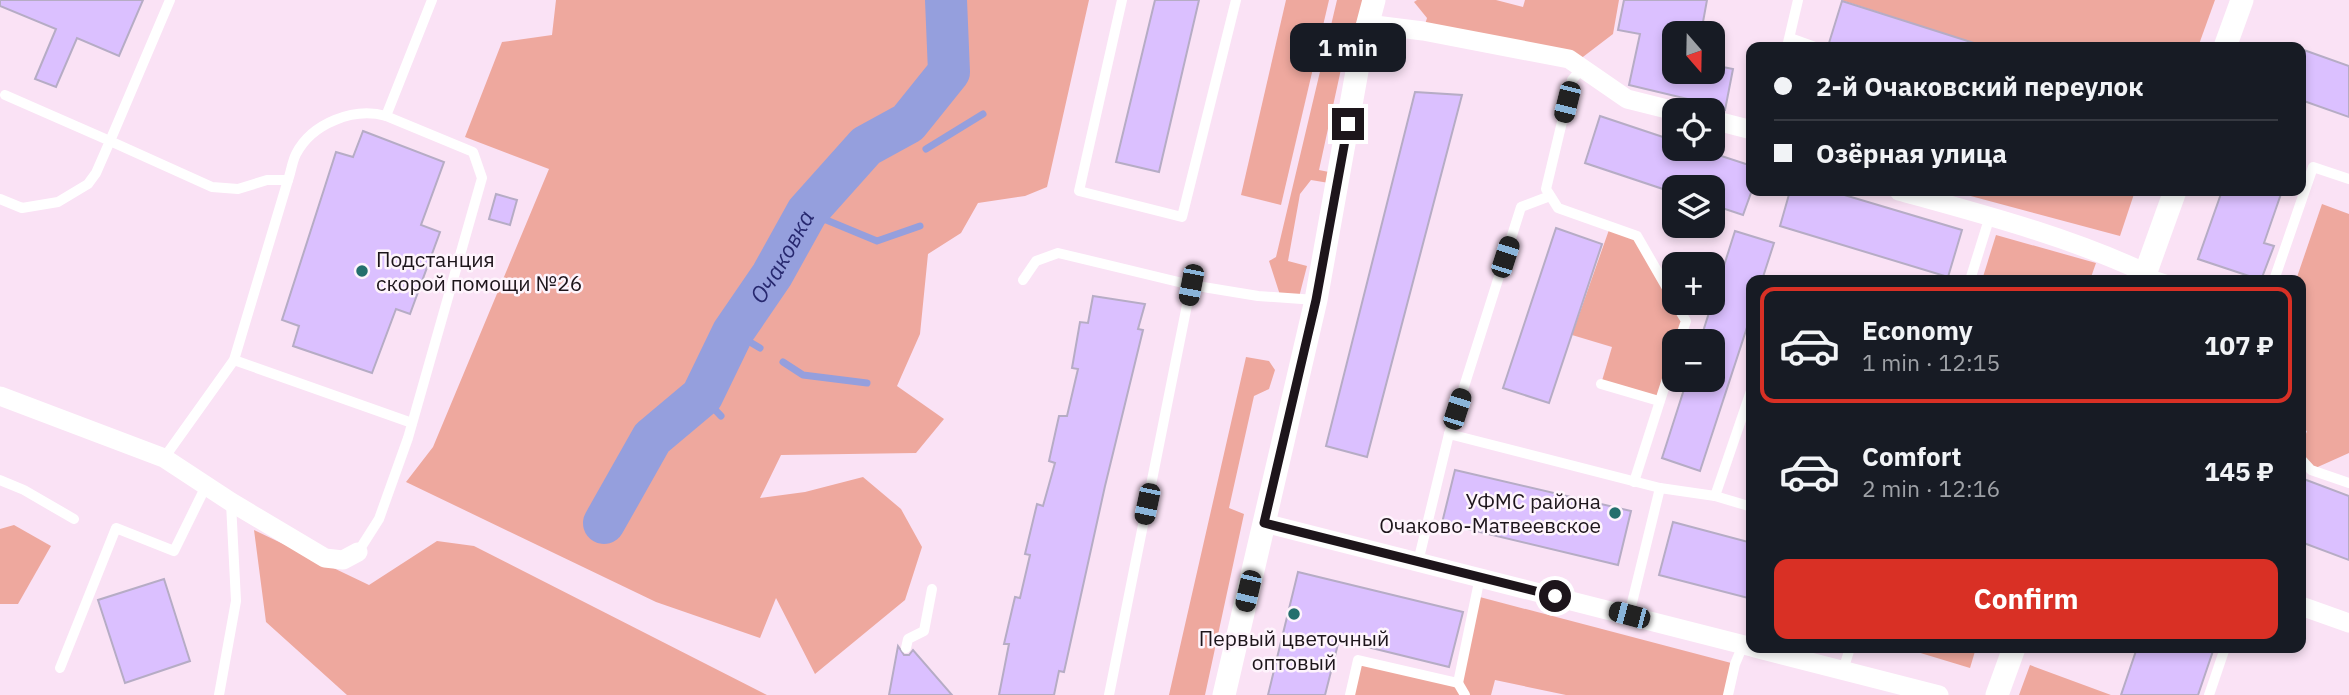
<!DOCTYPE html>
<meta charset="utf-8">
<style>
:root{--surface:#171b24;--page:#242831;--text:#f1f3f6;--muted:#9ea1a6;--line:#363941;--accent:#d93025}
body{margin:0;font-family:"IBM Plex Sans",sans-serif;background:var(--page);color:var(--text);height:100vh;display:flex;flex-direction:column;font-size:26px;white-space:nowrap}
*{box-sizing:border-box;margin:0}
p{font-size:23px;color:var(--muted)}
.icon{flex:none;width:38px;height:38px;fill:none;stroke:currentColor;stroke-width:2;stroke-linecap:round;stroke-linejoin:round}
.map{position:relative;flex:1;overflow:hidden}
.drawer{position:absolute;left:1746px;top:275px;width:560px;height:378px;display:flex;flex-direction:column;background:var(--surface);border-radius:14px;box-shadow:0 4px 10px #0003}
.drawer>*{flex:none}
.banner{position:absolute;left:1746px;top:42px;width:560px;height:154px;border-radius:14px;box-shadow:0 4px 10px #0003;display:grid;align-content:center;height:154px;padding:0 28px;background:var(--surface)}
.needle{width:46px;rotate:160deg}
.controls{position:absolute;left:1662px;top:21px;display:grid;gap:14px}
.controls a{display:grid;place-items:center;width:63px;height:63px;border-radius:14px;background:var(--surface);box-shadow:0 4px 10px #0003;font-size:35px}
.end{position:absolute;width:32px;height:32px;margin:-16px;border:9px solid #1d151b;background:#fff;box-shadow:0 0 0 4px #fff}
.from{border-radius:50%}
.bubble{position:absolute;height:49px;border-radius:14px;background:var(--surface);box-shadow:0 4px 10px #0003;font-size:23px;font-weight:800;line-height:49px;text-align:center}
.car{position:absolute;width:21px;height:42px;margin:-21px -10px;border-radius:9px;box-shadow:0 0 5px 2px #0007;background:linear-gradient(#222 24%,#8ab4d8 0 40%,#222 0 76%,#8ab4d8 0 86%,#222 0)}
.banner b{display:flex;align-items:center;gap:24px;height:66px;font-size:26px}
.banner b+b{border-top:2px solid var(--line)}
.banner i{width:18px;height:18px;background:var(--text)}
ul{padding:12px 0 0;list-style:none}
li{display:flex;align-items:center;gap:21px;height:116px;margin:0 14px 10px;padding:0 14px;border:4px solid transparent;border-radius:14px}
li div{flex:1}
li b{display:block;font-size:26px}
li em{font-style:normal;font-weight:800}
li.on{border-color:var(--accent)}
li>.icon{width:63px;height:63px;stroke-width:1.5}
.action{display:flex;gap:14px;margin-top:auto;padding:14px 28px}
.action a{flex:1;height:80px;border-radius:14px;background:var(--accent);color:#fff;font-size:28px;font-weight:800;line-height:80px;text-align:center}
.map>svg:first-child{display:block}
.green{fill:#eea89e}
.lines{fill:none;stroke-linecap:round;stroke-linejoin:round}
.stream{stroke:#959fdd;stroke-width:7}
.river{stroke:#959fdd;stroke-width:42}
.building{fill:#dbc0ff;stroke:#b6acc5;stroke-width:2}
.service{stroke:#fff;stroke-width:10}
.minor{stroke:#fff;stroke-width:19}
.tertiary{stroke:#fff;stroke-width:23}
.route{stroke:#1d151b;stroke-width:9}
.poi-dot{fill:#246f6d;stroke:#fef4fc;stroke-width:2.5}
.labels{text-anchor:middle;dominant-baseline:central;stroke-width:5;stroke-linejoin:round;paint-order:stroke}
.poi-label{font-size:21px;fill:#1d151b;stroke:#fef4fc;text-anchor:start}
.water-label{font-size:23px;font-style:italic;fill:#27286f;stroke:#fef4fc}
</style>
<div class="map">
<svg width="2349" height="695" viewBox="0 0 2349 695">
<rect width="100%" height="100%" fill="#fae2f5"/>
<!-- green -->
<g class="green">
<path d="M 556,0 L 1089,0 L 1047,187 L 1025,196 L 978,203 L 961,233 L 928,254 L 920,334 L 897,386 L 944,419 L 916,453 L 781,455 L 760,498 L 805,492 L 863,477 L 901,509 L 922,547 L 905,600 L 815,674 L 776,598 L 760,638 L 656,602 L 406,482 L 433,447 L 549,169 L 465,137 L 502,42 L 552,35 Z"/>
<path d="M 1286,0 L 1329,0 L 1281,205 L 1241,195 Z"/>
<path d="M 1337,0 L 1367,0 L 1353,58 L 1343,60 L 1319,170 L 1329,172 L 1329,183 L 1311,180 L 1300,194 L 1288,261 L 1307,266 L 1299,297 L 1280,295 L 1269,261 L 1276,257 Z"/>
<path d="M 1417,0 L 1496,0 L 1523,7 L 1525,0 L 1619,0 L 1613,34 L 1575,63 L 1423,31 L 1427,18 L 1414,2 Z"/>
<path d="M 1841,0 L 2215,0 L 2198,47 L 1986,47 Z"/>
<path d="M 1952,191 L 2135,191 L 2120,236 Z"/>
<path d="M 2322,204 L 2349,214 L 2349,453 L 2311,470 L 2301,459 L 2301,447 L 2307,431 L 2301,429 L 2301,280 L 2296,280 Z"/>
<path d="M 1610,227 L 1637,236 L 1686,321 L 1675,341 L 1675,354 L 1659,401 L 1601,384 L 1612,347 L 1572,335 Z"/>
<path d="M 1996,235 L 2096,263 L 2090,280 L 1982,280 Z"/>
<path d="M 1246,357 L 1269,361 L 1275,370 L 1269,389 L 1254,396 L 1229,508 L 1244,514 L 1205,695 L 1169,695 Z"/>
<path d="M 14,525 L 51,546 L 18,604 L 0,604 L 0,529 Z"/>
<path d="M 254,530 L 369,585 L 437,541 L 474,546 L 767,695 L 347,695 L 266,622 Z"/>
<path d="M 1476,596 L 1735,664 L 1728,695 L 1566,695 L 1495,680 L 1491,695 L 1350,695 L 1358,660 L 1458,682 Z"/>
<path d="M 1904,648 L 1976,648 L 1970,668 Z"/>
<path d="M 2030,665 L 2035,667 L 2111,695 L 2019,695 Z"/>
</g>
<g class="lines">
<!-- stream -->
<g class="stream">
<path d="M 926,149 L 983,114"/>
<path d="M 807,212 L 877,241 L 920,226"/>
<path d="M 733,332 L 760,348"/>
<path d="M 783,362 L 803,375 L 867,383"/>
<path d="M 702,396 L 721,416"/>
</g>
<!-- river -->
<path class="river" id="s1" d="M 604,523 L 652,438 L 702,396 L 733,332 L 772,275 L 807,212 L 866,146 L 908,123 L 949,72 L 946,0"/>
</g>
<!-- building -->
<g class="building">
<path d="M 0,0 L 143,0 L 119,56 L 77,38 L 56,87 L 35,79 L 56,29 L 0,6 Z"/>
<path d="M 1155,0 L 1199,0 L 1159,172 L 1116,162 Z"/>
<path d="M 1624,0 L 1707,0 L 1701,33 L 1675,33 L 1675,72 L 1713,72 L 1713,65 L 1733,69 L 1725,110 L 1713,108 L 1713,105 L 1629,85 L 1640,34 L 1618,30 Z"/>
<path d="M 1842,1 L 1974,43 L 1974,47 L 1842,47 L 1829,43 Z"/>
<path d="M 2301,49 L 2349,66 L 2349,117 L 2301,100 Z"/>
<path d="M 1415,92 L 1462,95 L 1367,457 L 1326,446 Z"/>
<path d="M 1600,116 L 1675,141 L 1675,149 L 1700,149 L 1752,166 L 1752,190 L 1743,215 L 1713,205 L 1713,187 L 1675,187 L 1675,193 L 1585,163 Z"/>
<path d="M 363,131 L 444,162 L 421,225 L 440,232 L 410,314 L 396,309 L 372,373 L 293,346 L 299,326 L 282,320 L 336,152 L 353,157 Z"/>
<path d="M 1790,191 L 1831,191 L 1962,230 L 1948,277 L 1780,226 Z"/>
<path d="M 2222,191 L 2282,191 L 2264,243 L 2274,246 L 2261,280 L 2198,259 Z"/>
<path d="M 496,194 L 517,200 L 510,225 L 489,219 Z"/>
<path d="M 1556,228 L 1602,244 L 1549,403 L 1503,388 Z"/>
<path d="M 1735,231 L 1774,243 L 1762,280 L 1752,280 L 1752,312 L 1700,471 L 1662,458 L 1687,380 L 1713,380 L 1713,341 L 1700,341 Z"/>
<path d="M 1093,296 L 1145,304 L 1138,329 L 1143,330 L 1105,486 L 1064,672 L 1059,671 L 1054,695 L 999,695 L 1009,644 L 1004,644 L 1015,597 L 1020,598 L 1030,555 L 1025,554 L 1037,504 L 1043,506 L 1055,463 L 1049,461 L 1059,416 L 1067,416 L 1078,369 L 1072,368 L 1080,322 L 1088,323 Z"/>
<path d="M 1455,470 L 1631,511 L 1618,565 L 1442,523 Z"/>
<path d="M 2301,478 L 2349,496 L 2349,560 L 2301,542 Z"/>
<path d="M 1673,522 L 1752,543 L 1752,599 L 1659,575 Z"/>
<path d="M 1298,572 L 1463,612 L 1449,667 L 1339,640 L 1325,695 L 1268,695 Z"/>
<path d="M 164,579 L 190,661 L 125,683 L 98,600 Z"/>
<path d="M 898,646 L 904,655 L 909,655 L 913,650 L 952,695 L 889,695 Z"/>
<path d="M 2137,648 L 2214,648 L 2198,695 L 2121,695 Z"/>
</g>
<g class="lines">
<!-- service -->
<g class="service">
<path d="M 170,0 L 110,141 L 212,187 L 238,189 L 267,180 L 288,180 C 291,172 292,162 296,154 C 312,123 354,107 386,116 L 432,0"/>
<path d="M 1122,0 L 1079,191 L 1182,217 L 1236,0"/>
<path d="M 1790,38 L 1815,47"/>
<path d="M 1787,47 L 1798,0"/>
<path d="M 1582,68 L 1572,80 L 1546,189 L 1558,208 L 1637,236 L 1675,302"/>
<path d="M 0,199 L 22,208 L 58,202 L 88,184 L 96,173 L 110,141 L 5,95"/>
<path d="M 2146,273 L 2167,280"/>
<path d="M 1023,280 L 1036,261 L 1058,253 L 1191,285"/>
<path d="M 1801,280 L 1807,280"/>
<path d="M 1970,280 L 1990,216"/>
<path d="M 2274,280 L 2313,167 L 2349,179"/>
<path d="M 1675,303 L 1686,321 L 1679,341"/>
<path d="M 234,360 L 412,423"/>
<path d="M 1601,384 L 1659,401"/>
<path d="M 1449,434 L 1521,207 L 1550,196"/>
<path d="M 164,458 L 234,360 L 288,180"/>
<path d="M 2301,459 L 2311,470 L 2349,483"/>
<path d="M 0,480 L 24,490 L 74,519"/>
<path d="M 1634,482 L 1675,354"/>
<path d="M 1715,496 L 1752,388"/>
<path d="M 358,552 L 379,519 L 408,438 L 482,178 L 473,152 L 386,116"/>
<path d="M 1418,562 L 1449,434 L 1660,488"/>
<path d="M 1629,615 L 1660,488 L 1715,496 L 1752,507"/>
<path d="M 906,648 L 908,639 L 924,631 L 932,589"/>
<path d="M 60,668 L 116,528 L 174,551 L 206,486"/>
<path d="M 1843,670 L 1850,648"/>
<path d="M 1458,683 L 1465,695"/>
<path d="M 219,695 L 236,601 L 231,503"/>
<path d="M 1109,695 L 1191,285 L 1258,296 L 1316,300"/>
<path d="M 1350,695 L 1358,660 L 1458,683 L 1480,577"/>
<path d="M 1728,695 L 1735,664 L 1743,645"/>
<path d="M 2209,695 L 2225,648"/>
</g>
<!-- minor -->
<g class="minor">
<path d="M 1367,24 L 1423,31 L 1569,59 L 1627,99 L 1675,111"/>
<path d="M 1713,120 L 1752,130"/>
<path d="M 1899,191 C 1982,214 2067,236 2146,273"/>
<path d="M 0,396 L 164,458 L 231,502 L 325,558 L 343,560 L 358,552"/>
<path d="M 1264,523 L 1752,647"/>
<path d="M 2301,606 L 2349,623"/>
<path d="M 1755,648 L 1939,695"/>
</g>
<!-- tertiary -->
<g class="tertiary">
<path d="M 2225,47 L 2242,0"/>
<path d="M 2143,280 L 2175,191"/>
<path d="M 1224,695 L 1316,300 L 1361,49 L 1374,0"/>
<path d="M 1997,695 L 2014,648"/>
</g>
</g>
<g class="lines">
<!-- route -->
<path class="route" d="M 1348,124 L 1316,300 L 1264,523 L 1555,596"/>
</g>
<!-- markers -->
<g class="poi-dot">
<circle cx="362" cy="271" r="7"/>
<circle cx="1615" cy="513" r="7"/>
<circle cx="1294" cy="614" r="7"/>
</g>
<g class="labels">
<!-- poi labels -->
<g class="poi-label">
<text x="376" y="259">Подстанция<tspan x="376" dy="24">скорой помощи №26</tspan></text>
<text x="1601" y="501" text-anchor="end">УФМС района<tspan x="1601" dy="24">Очаково-Матвеевское</tspan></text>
<text x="1294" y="638" text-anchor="middle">Первый цветочный<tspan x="1294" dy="24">оптовый</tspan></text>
</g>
<!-- water labels -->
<g class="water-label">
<text stroke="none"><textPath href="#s1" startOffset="324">Очаковка</textPath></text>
</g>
</g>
</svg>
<div class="controls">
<a><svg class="needle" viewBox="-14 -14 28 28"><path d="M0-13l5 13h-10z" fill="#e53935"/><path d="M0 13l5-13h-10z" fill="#9ea1a6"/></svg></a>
<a><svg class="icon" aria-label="locate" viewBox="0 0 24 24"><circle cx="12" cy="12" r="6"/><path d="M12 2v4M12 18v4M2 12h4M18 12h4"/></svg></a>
<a><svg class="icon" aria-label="layers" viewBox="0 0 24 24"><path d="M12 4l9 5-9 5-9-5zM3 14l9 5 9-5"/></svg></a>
<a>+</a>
<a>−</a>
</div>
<i class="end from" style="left:1555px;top:596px"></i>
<i class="end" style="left:1348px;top:124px"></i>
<div class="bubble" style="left:1290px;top:23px;width:116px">1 min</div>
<i class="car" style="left:1567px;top:102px;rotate:194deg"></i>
<i class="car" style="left:1505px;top:257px;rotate:18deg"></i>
<i class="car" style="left:1191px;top:285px;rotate:191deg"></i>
<i class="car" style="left:1457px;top:409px;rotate:18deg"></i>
<i class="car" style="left:1147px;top:504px;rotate:192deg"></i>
<i class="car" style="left:1248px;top:591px;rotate:193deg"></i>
<i class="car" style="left:1629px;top:615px;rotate:285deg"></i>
<div class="banner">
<b><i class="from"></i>2-й Очаковский переулок</b>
<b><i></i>Озёрная улица</b>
</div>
<section class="drawer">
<ul>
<li class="on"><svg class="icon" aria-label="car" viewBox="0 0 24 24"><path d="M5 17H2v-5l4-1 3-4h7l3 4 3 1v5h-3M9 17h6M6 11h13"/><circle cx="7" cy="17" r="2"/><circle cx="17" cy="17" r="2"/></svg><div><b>Economy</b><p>1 min · 12:15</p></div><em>107 ₽</em></li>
<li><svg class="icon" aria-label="car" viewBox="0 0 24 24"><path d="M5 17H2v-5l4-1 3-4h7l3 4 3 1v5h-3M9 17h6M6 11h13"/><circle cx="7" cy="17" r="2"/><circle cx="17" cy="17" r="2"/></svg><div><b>Comfort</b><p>2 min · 12:16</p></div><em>145 ₽</em></li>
</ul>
<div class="action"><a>Confirm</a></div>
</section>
</div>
